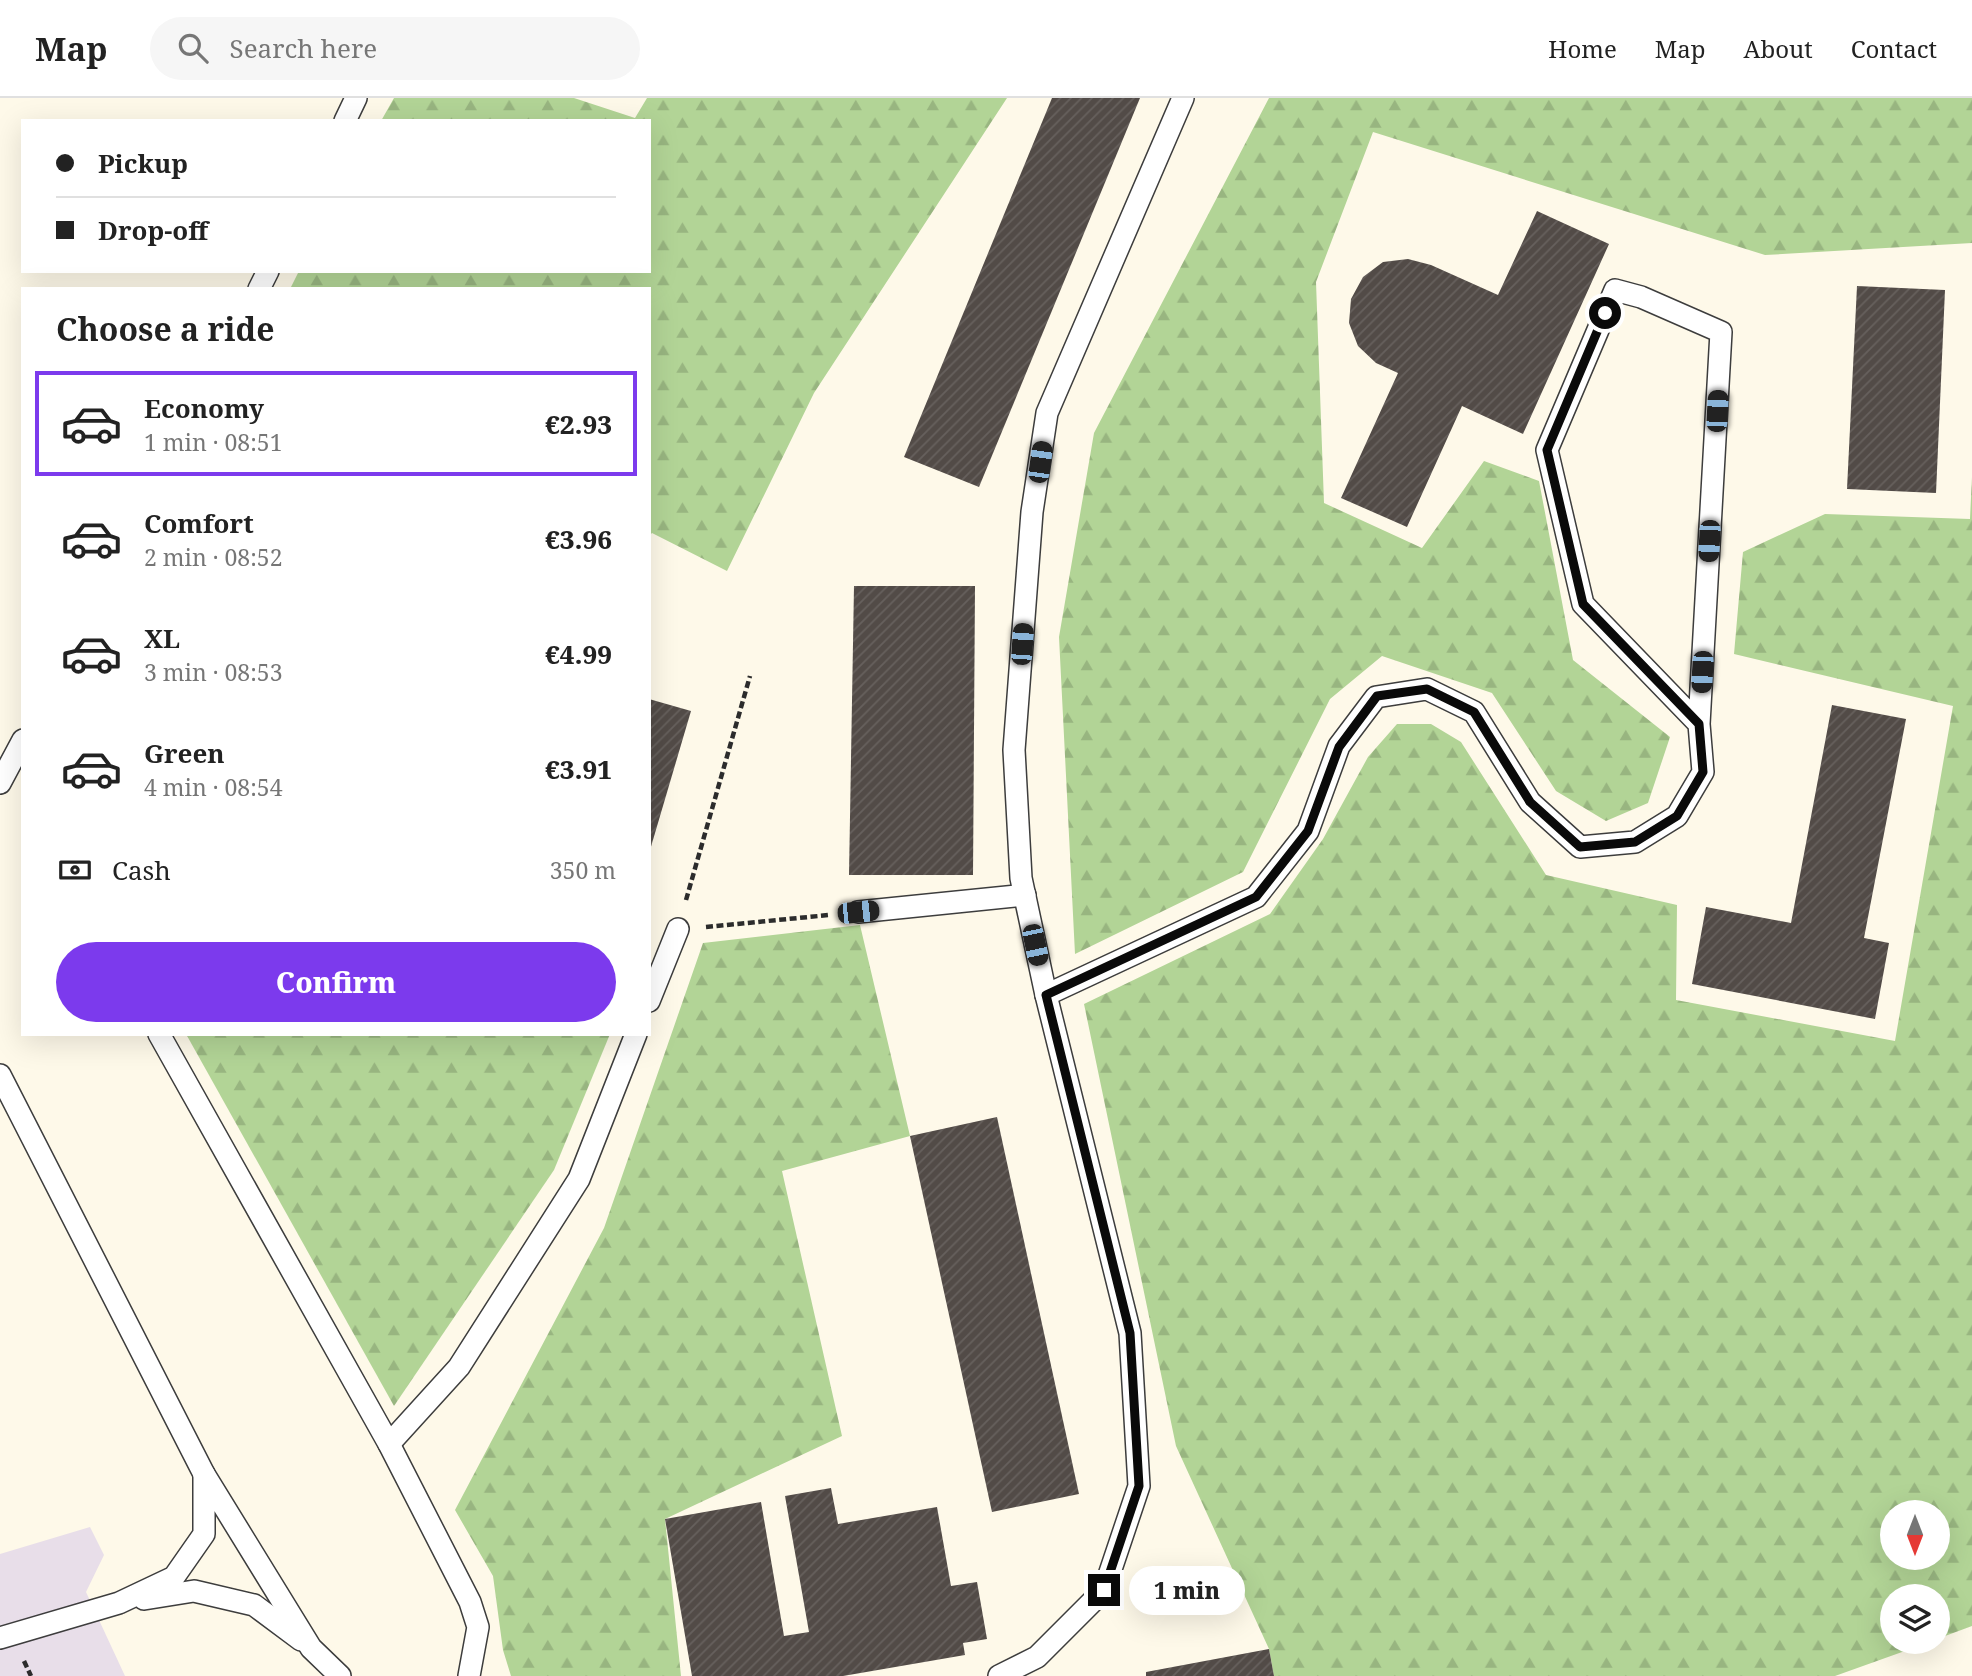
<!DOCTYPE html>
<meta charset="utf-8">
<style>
:root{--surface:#fff;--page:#f6f6f6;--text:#222;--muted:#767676;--line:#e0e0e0;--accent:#7c3aed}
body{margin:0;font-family:"Noto Serif",serif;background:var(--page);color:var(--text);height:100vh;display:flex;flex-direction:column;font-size:26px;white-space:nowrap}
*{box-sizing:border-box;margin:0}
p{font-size:23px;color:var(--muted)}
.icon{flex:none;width:38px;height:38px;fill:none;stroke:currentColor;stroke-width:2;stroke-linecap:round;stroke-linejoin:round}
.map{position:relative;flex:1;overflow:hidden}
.drawer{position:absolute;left:21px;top:189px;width:630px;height:749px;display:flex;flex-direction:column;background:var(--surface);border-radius:0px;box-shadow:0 7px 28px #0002}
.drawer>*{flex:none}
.top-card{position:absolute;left:21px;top:21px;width:630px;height:154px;border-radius:0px;box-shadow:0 7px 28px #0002;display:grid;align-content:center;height:154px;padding:0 35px;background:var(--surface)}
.needle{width:46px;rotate:180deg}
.fabs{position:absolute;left:1880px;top:1402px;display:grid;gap:14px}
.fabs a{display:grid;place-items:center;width:70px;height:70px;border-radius:50%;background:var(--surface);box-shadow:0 7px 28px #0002;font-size:35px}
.end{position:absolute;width:32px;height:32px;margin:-16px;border:9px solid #0a0a0a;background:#fff;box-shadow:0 0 0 4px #fff}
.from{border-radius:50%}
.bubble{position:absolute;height:49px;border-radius:24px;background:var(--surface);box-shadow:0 7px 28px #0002;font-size:23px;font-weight:800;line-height:49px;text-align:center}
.car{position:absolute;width:21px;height:42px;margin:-21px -10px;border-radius:9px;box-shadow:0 0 5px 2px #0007;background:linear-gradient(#222 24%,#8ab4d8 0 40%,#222 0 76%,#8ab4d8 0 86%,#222 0)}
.top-card b{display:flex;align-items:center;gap:24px;height:66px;font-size:26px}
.top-card b+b{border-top:2px solid var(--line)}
.top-card i{width:18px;height:18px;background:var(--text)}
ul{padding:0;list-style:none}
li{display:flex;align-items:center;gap:21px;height:105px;margin:0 14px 10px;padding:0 21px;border:4px solid transparent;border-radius:0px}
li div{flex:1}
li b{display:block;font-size:26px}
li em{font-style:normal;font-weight:800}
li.on{border-color:var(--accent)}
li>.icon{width:63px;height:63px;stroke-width:1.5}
h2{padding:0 35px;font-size:32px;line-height:84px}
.pay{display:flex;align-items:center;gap:18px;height:77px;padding:0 35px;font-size:26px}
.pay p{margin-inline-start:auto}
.action{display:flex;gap:14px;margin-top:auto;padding:14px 35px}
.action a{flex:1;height:80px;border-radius:42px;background:var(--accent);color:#fff;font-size:28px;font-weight:800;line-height:80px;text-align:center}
header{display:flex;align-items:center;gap:42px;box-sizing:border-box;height:98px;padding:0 35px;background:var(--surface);border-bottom:2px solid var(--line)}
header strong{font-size:33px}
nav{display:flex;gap:38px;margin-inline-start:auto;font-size:24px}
.search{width:490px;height:63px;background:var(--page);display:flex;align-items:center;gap:18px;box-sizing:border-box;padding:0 24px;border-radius:38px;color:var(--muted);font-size:26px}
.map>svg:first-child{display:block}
.industrial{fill:#e8dee9}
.forest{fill:url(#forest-firs);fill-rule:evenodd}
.building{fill:url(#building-hatch)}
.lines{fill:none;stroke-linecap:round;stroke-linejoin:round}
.service-casing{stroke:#3d3d3d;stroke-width:24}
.path{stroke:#2c2c2c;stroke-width:4.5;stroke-dasharray:7 3.5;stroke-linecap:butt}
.service{stroke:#fff;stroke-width:21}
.route{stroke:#0a0a0a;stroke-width:9}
</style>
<header>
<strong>Map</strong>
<div class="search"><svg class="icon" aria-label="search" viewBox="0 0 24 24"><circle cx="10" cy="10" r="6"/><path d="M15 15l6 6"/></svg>Search here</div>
<nav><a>Home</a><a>Map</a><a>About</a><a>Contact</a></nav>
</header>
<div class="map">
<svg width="1972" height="1578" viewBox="0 0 1972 1578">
<defs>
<pattern id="forest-firs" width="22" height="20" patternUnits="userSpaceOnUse" patternTransform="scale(1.75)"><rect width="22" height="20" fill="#b2d496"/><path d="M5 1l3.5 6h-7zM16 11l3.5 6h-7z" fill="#98b580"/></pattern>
<pattern id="building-hatch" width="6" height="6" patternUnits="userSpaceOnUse" patternTransform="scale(1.75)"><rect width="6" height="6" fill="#524b47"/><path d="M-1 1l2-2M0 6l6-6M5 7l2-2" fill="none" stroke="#66605d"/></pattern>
</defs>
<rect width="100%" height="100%" fill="#fef9e9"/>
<!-- industrial -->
<path class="industrial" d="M 90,1429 L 104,1457 L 86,1494 L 125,1578 L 0,1578 L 0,1456 Z"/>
<!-- forest -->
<g class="forest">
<path d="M 394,0 L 574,0 L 635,20 L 647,0 L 1007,0 L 814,295 L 727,473 L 652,435 L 649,438 L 649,191 L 290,191 L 299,173 L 649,173 L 649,23 L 381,23 Z"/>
<path d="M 1269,0 L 1972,0 L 1972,145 L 1765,157 L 1373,34 L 1316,184 L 1324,405 L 1422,450 L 1484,363 L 1539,383 L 1573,562 L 1670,639 L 1648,705 L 1606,723 L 1556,693 L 1492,595 L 1382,558 L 1330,601 L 1243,774 L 1075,856 L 1059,539 L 1094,335 Z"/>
<path d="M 1972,379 L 1972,1528 L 1937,1541 L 1937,1498 L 1892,1498 L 1892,1544 L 1930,1544 L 1835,1578 L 1274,1578 L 1269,1551 L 1176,1348 L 1084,906 L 1270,816 L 1323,741 L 1368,659 L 1397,626 L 1431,626 L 1461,644 L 1546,777 L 1677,807 L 1676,902 L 1895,943 L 1953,608 L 1734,556 L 1743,454 L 1825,416 L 1970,421 ZM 1892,1414 L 1937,1414 L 1937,1460 L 1892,1460 Z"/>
<path d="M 860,827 L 910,1038 L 782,1073 L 842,1338 L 665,1421 L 681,1578 L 511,1578 L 503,1552 L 493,1478 L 455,1412 L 604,1130 L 703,845 Z"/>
<path d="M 186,936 L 610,936 L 554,1072 L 394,1308 Z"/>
</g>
<!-- building -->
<g class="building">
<path d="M 1052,0 L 1140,0 L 979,389 L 904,359 Z"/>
<path d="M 1537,113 L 1609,146 L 1523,336 L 1462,308 L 1407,429 L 1341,400 L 1398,275 L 1376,265 L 1358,248 L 1349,225 L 1351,201 L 1363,179 L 1383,164 L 1408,161 L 1431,167 L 1498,197 Z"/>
<path d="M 1857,188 L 1945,192 L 1936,395 L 1847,391 Z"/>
<path d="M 854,488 L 975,488 L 973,777 L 849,777 Z"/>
<path d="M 649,601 L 691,613 L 650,752 L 649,752 Z"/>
<path d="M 1832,607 L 1906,621 L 1864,840 L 1889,845 L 1875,921 L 1692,886 L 1706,809 L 1791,825 Z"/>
<path d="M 997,1019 L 1079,1396 L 992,1414 L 910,1038 Z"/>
<path d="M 831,1390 L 838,1426 L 937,1409 L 951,1488 L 977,1484 L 987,1541 L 963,1545 L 965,1557 L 843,1578 L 692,1578 L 665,1421 L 761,1404 L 784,1538 L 809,1534 L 785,1398 Z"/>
<path d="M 1269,1551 L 1274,1578 L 1146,1578 L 1146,1574 Z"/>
</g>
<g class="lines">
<!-- service casing -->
<g class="service-casing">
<g id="service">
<path d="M 345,23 L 356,0"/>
<path d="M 259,191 L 268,173"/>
<path d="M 0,685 L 23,642"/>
<path d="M 858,814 L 1025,797"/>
<path d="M 1046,897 L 1256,799 L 1308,733 L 1339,648 L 1376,599 L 1427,591 L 1474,614 L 1530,704 L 1580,749 L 1635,744 L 1677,718 L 1703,674 L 1699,626 L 1721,234 L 1641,199 L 1615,192 L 1547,352 L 1583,506 L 1699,626"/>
<path d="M 649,903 L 678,831"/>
<path d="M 159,936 L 389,1346 L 470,1504 L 478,1529 L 469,1578"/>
<path d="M 0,977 L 204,1376"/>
<path d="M 389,1346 L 459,1269 L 579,1081 L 636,936"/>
<path d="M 144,1501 L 194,1493 L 254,1507 L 301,1542"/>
<path d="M 0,1540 L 119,1505 L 174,1479 L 204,1436 L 204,1376 L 311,1550 L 340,1578"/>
<path d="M 999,1578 L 1037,1559 L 1104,1492 L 1139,1388 L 1130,1235 L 1046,897 L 1021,780 L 1014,652 L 1032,414 L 1047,315 L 1183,0"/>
</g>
</g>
<!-- path -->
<g class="path">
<path d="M 686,802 L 750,578"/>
<path d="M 706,829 L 829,817"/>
<path d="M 24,1563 L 31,1578"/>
</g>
<!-- service -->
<use href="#service" class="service"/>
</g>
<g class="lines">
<!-- route -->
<path class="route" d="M 1104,1492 L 1139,1388 L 1130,1235 L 1046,897 L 1256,799 L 1308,733 L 1339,649 L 1377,598 L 1427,591 L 1474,614 L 1530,704 L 1580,749 L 1635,744 L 1677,718 L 1703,674 L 1699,626 L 1583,506 L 1547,352 L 1605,215"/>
</g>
</svg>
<div class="fabs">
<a><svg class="needle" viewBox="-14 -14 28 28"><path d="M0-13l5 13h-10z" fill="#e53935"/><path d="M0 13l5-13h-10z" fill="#767676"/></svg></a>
<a><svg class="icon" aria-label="layers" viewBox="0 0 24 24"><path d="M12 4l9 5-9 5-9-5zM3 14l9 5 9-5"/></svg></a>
</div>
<i class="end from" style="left:1605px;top:215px"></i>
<i class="end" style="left:1104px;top:1492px"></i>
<div class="bubble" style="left:1129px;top:1468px;width:116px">1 min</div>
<i class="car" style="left:1717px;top:313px;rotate:3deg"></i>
<i class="car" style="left:1040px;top:364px;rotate:8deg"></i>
<i class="car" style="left:1709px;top:443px;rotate:183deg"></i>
<i class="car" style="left:1022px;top:546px;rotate:4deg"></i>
<i class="car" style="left:1702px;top:574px;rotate:183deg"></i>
<i class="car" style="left:858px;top:814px;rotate:84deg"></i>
<i class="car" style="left:1035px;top:847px;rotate:168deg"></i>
<div class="top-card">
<b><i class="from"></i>Pickup</b>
<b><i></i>Drop-off</b>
</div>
<section class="drawer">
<h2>Choose a ride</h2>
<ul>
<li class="on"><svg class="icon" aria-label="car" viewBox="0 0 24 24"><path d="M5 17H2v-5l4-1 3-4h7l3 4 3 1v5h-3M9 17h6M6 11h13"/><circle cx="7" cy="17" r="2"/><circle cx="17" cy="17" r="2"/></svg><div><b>Economy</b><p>1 min · 08:51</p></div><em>€2.93</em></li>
<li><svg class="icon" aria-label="car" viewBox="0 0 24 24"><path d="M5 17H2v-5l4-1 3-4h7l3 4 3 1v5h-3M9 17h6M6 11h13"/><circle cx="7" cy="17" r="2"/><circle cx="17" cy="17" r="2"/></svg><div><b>Comfort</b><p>2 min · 08:52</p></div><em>€3.96</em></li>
<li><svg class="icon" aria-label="car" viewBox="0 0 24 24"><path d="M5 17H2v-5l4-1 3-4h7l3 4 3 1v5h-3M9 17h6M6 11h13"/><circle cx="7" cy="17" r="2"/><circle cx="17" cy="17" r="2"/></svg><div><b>XL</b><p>3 min · 08:53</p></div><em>€4.99</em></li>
<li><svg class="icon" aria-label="car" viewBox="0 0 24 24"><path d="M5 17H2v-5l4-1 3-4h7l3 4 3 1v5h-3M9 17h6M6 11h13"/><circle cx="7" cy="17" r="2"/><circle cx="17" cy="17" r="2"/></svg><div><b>Green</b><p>4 min · 08:54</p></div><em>€3.91</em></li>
</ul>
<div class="pay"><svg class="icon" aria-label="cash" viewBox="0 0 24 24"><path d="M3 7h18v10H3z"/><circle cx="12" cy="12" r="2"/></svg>Cash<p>350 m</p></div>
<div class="action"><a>Confirm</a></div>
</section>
</div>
